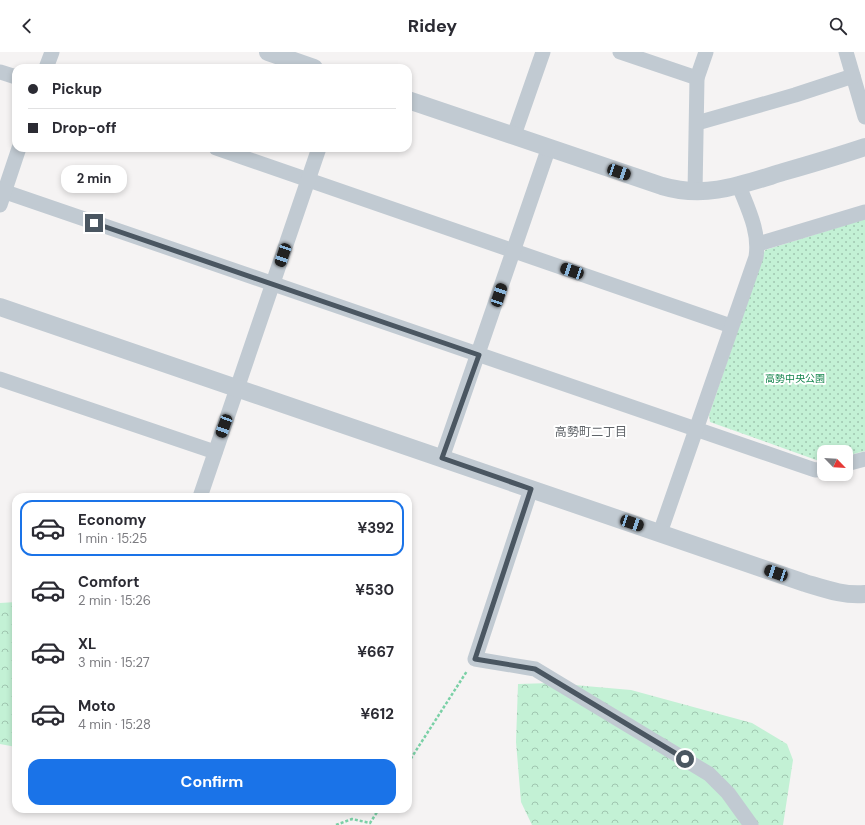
<!DOCTYPE html>
<meta charset="utf-8">
<style>
:root{--surface:#fff;--page:#f2f2f3;--text:#2b2b33;--muted:#7c7c81;--line:#e1e1e2;--accent:#1a73e8}
body{margin:0;font-family:"DM Sans","Noto Sans JP",sans-serif;background:var(--page);color:var(--text);height:100vh;display:flex;flex-direction:column;font-size:15px;white-space:nowrap}
*{box-sizing:border-box;margin:0}
p{font-size:13px;color:var(--muted)}
.icon{flex:none;width:22px;height:22px;fill:none;stroke:currentColor;stroke-width:2;stroke-linecap:round;stroke-linejoin:round}
.map{position:relative;flex:1;overflow:hidden}
.sheet{position:absolute;left:12px;top:441px;width:400px;height:320px;display:flex;flex-direction:column;background:var(--surface);border-radius:12px;box-shadow:0 2px 6px #0003}
.sheet>*{flex:none}
.hud{position:absolute;left:12px;top:12px;width:400px;height:88px;border-radius:12px;box-shadow:0 2px 6px #0003;display:grid;align-content:center;height:88px;padding:0 16px;background:var(--surface)}
.needle{width:26px;rotate:115deg}
.controls{position:absolute;left:817px;top:393px;display:grid;gap:8px}
.controls a{display:grid;place-items:center;width:36px;height:36px;border-radius:8px;background:var(--surface);box-shadow:0 2px 6px #0003;font-size:20px}
.end{position:absolute;width:18px;height:18px;margin:-9px;border:5px solid #4a5661;background:#fff;box-shadow:0 0 0 2px #fff}
.from{border-radius:50%}
.bubble{position:absolute;height:28px;border-radius:12px;background:var(--surface);box-shadow:0 2px 6px #0003;font-size:13px;font-weight:700;line-height:28px;text-align:center}
.car{position:absolute;width:12px;height:24px;margin:-12px -6px;border-radius:5px;box-shadow:0 0 3px 1px #0007;background:linear-gradient(#222 24%,#8ab4d8 0 40%,#222 0 76%,#8ab4d8 0 86%,#222 0)}
.hud b{display:flex;align-items:center;gap:14px;height:38px;font-size:15px}
.hud b+b{border-top:1px solid var(--line)}
.hud i{width:10px;height:10px;background:var(--text)}
ul{padding:7px 0 0;list-style:none}
li{display:flex;align-items:center;gap:12px;height:56px;margin:0 8px 6px;padding:0 8px;border:2px solid transparent;border-radius:12px}
li div{flex:1}
li b{display:block;font-size:15px}
li em{font-style:normal;font-weight:700}
li.selected{border-color:var(--accent)}
li>.icon{width:36px;height:36px;stroke-width:1.5}
.button{display:flex;gap:8px;margin-top:auto;padding:8px 16px}
.button a{flex:1;height:46px;border-radius:12px;background:var(--accent);color:#fff;font-size:16px;font-weight:700;line-height:46px;text-align:center}
header{display:flex;justify-content:space-between;align-items:center;height:52px;padding:0 16px;background:var(--surface);font-size:18px;font-weight:700}
.map>svg:first-child{display:block}
.forest{fill:url(#forest-crowns)}
.park{fill:url(#park-dots)}
.lines{fill:none;stroke-linecap:round;stroke-linejoin:round}
.path{stroke:#7ad0a6;stroke-width:2.5;stroke-dasharray:3 2;stroke-linecap:butt}
.minor{stroke:#c1cad2;stroke-width:15}
.tertiary{stroke:#c1cad2;stroke-width:18}
.route{stroke:#4a5661;stroke-width:5}
.labels{text-anchor:middle;dominant-baseline:central;stroke-width:4;stroke-linejoin:round;paint-order:stroke}
.park-label{font-size:10px;fill:#17864f;stroke:#fff}
.quarter-label{font-size:12px;fill:#5f6368;stroke:#fff}
</style>
<header><svg class="icon" aria-label="back" viewBox="0 0 24 24"><path d="M15 5l-7 7 7 7"/></svg>Ridey<svg class="icon" aria-label="search" viewBox="0 0 24 24"><circle cx="10" cy="10" r="6"/><path d="M15 15l6 6"/></svg></header>
<div class="map">
<svg width="865" height="773" viewBox="0 0 865 773">
<defs>
<pattern id="forest-crowns" width="20" height="18" patternUnits="userSpaceOnUse"><rect width="20" height="18" fill="#c3f1d5"/><path d="M2 6a3 3 0 1 1 6 0M12 15a3 3 0 1 1 6 0" fill="none" stroke="#a0c6b0"/></pattern>
<pattern id="park-dots" width="8" height="8" patternUnits="userSpaceOnUse"><rect width="8" height="8" fill="#c3f1d5"/><path d="M2 2h.1M6 6h.1" fill="none" stroke="#a0c6b0" stroke-width="1.8" stroke-linecap="round"/></pattern>
</defs>
<rect width="100%" height="100%" fill="#f5f3f3"/>
<!-- forest -->
<g class="forest">
<path d="M 16,550 L 16,695 L 0,692 L 0,551 Z"/>
<path d="M 551,631 L 631,638 L 752,671 L 787,692 L 793,708 L 783,773 L 532,773 L 521,750 L 516,690 L 518,632 Z"/>
</g>
<!-- park -->
<path class="park" d="M 865,167 L 865,399 L 846,404 L 846,400 L 824,400 L 824,409 L 819,409 L 710,370 L 709,363 L 765,198 Z"/>
<g class="lines">
<!-- path -->
<g class="path">
<path d="M 408,711 L 467,619"/>
<path d="M 336,773 L 352,767 L 370,771 L 379,757"/>
</g>
<!-- minor -->
<g class="minor">
<path d="M 620,0 L 697,26"/>
<path d="M 846,0 L 865,65"/>
<path d="M 46,16 L 52,0"/>
<path d="M 0,20 L 16,25"/>
<path d="M 697,71 L 795,43 L 853,24"/>
<path d="M 514,83 L 543,0"/>
<path d="M 216,96 L 731,274"/>
<path d="M 0,138 L 815,418 L 824,417"/>
<path d="M 695,140 L 697,26 L 706,0"/>
<path d="M 0,153 L 19,96"/>
<path d="M 758,192 L 865,160"/>
<path d="M 0,327 L 215,400"/>
<path d="M 442,406 L 549,95"/>
<path d="M 846,412 L 865,407"/>
<path d="M 531,437 L 475,607 L 535,617 L 709,722 L 728,741 L 751,773"/>
<path d="M 200,445 L 319,96"/>
<path d="M 660,481 L 756,205 C 760,180 748,157 739,134"/>
</g>
<!-- tertiary -->
<g class="tertiary">
<path d="M 268,0 L 314,16"/>
<path d="M 408,48 L 662,134 C 706,147 741,133 783,120 C 811,112 838,104 865,95"/>
<path d="M 0,255 L 805,531 C 825,537 844,544 865,542"/>
</g>
</g>
<g class="lines">
<!-- route -->
<path class="route" d="M 94,171 L 479,303 L 442,406 L 531,437 L 475,607 L 535,617 L 685,707"/>
</g>
<g class="labels">
<!-- park labels -->
<g class="park-label">
<text x="795" y="326">高勢中央公園</text>
</g>
<!-- quarter labels -->
<g class="quarter-label">
<text x="591" y="380">高勢町二丁目</text>
</g>
</g>
</svg>
<div class="controls">
<a><svg class="needle" viewBox="-14 -14 28 28"><path d="M0-13l5 13h-10z" fill="#e53935"/><path d="M0 13l5-13h-10z" fill="#7c7c81"/></svg></a>
</div>
<i class="end from" style="left:685px;top:707px"></i>
<i class="end" style="left:94px;top:171px"></i>
<div class="bubble" style="left:61px;top:113px;width:66px">2 min</div>
<i class="car" style="left:619px;top:120px;rotate:109deg"></i>
<i class="car" style="left:283px;top:203px;rotate:199deg"></i>
<i class="car" style="left:572px;top:219px;rotate:289deg"></i>
<i class="car" style="left:499px;top:243px;rotate:18deg"></i>
<i class="car" style="left:224px;top:374px;rotate:200deg"></i>
<i class="car" style="left:632px;top:471px;rotate:109deg"></i>
<i class="car" style="left:776px;top:521px;rotate:289deg"></i>
<div class="hud">
<b><i class="from"></i>Pickup</b>
<b><i></i>Drop-off</b>
</div>
<section class="sheet">
<ul>
<li class="selected"><svg class="icon" aria-label="car" viewBox="0 0 24 24"><path d="M5 17H2v-5l4-1 3-4h7l3 4 3 1v5h-3M9 17h6M6 11h13"/><circle cx="7" cy="17" r="2"/><circle cx="17" cy="17" r="2"/></svg><div><b>Economy</b><p>1 min · 15:25</p></div><em>¥392</em></li>
<li><svg class="icon" aria-label="car" viewBox="0 0 24 24"><path d="M5 17H2v-5l4-1 3-4h7l3 4 3 1v5h-3M9 17h6M6 11h13"/><circle cx="7" cy="17" r="2"/><circle cx="17" cy="17" r="2"/></svg><div><b>Comfort</b><p>2 min · 15:26</p></div><em>¥530</em></li>
<li><svg class="icon" aria-label="car" viewBox="0 0 24 24"><path d="M5 17H2v-5l4-1 3-4h7l3 4 3 1v5h-3M9 17h6M6 11h13"/><circle cx="7" cy="17" r="2"/><circle cx="17" cy="17" r="2"/></svg><div><b>XL</b><p>3 min · 15:27</p></div><em>¥667</em></li>
<li><svg class="icon" aria-label="car" viewBox="0 0 24 24"><path d="M5 17H2v-5l4-1 3-4h7l3 4 3 1v5h-3M9 17h6M6 11h13"/><circle cx="7" cy="17" r="2"/><circle cx="17" cy="17" r="2"/></svg><div><b>Moto</b><p>4 min · 15:28</p></div><em>¥612</em></li>
</ul>
<div class="button"><a>Confirm</a></div>
</section>
</div>
